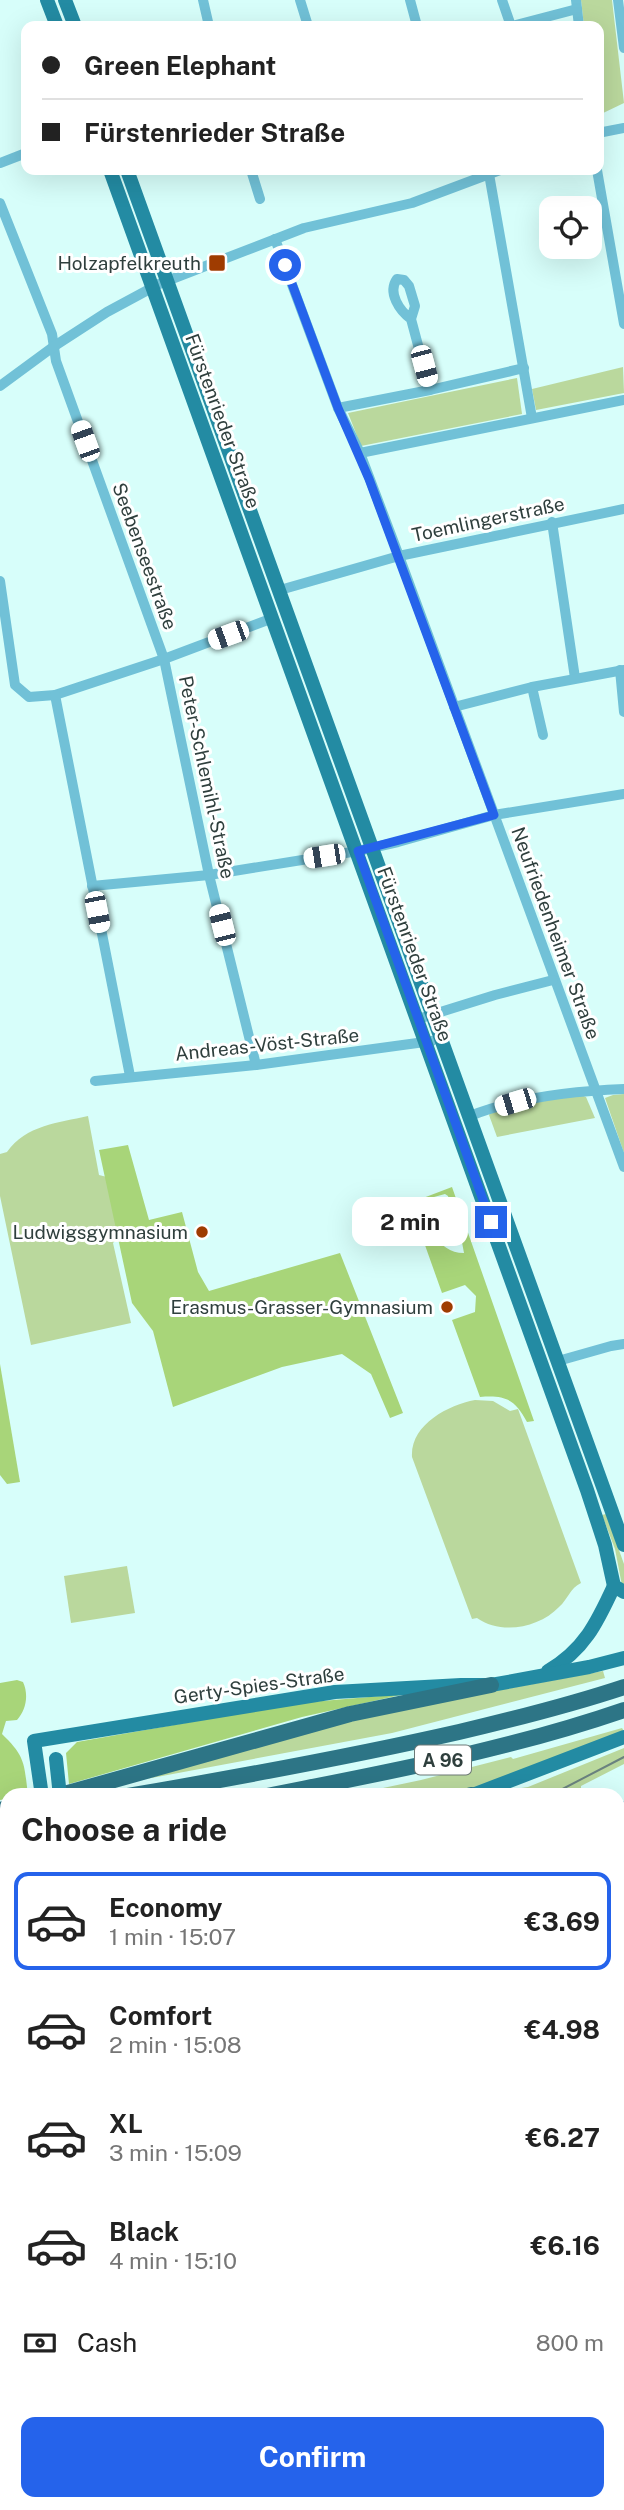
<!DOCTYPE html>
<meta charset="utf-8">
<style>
:root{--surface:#fff;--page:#f6f6f6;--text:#222;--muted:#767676;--line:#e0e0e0;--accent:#2563eb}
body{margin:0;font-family:"Public Sans",sans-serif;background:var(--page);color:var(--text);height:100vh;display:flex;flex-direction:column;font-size:26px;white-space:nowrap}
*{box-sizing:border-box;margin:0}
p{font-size:23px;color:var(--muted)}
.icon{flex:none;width:38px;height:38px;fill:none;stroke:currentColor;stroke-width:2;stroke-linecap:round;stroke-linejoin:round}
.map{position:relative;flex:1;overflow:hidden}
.sheet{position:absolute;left:0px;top:1788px;width:625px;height:723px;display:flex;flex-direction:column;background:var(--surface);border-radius:21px 21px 0 0;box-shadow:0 7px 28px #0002}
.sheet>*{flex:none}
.hud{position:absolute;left:21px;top:21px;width:583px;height:154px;border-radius:14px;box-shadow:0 7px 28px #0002;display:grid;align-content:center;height:154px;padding:0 21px;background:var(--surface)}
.controls{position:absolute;left:539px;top:196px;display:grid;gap:14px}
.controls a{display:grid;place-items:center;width:63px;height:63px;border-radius:14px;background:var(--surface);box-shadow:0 7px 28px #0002;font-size:35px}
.end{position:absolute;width:32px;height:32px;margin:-16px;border:9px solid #2563eb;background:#fff;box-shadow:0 0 0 4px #fff}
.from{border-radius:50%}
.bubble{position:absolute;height:49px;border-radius:14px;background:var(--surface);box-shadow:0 7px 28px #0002;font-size:23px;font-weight:700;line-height:49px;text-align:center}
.car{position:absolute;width:21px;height:42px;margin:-21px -10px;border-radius:9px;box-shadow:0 0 5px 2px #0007;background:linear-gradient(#fff 24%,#345 0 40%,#fff 0 76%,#345 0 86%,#fff 0)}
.hud b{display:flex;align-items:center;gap:24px;height:66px;font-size:26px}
.hud b+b{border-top:2px solid var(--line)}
.hud i{width:18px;height:18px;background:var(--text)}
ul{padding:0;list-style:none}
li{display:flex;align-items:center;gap:21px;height:98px;margin:0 14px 10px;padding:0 7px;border:4px solid transparent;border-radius:14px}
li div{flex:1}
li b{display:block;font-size:26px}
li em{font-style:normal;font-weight:700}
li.on{border-color:var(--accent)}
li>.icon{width:63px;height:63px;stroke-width:1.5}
h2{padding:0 21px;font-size:32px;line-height:84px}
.pay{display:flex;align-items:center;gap:18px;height:77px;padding:0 21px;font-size:26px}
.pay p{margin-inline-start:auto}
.action{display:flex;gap:14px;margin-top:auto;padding:14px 21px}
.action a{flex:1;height:80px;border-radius:14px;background:var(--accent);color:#fff;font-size:28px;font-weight:700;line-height:80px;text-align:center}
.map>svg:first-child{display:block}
.green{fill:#bad89d}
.forest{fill:#a8d579;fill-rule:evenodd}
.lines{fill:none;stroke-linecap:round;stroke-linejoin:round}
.minor{stroke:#71c1d7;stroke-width:10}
.major{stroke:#238ba3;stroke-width:14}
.highway{stroke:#2d7586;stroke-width:16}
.tram{stroke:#6a827f;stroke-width:2}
.major-bridge{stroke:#238ba3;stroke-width:14}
.route{stroke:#2563eb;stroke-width:9}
.poi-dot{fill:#9f3c01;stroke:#fff;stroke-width:2.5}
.labels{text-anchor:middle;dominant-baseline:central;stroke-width:6;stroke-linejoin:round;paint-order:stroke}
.shield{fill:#fff;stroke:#6d7977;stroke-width:2}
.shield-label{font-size:18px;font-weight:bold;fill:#2f3f3d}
.poi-label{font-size:19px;fill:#2f3f3d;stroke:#fff;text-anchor:end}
.street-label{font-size:19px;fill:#2f3f3d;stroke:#fff}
</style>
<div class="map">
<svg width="624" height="2510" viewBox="0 0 624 2510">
<rect width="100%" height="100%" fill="#d7fefa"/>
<!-- green -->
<g class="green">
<path d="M 581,0 L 612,0 L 624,103 L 599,115 L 598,26 L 584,26 Z"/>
<path d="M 623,367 L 624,393 L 536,410 L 532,389 Z"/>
<path d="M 517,378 L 522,414 L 361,446 L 348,413 Z"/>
<path d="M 624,1094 L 624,1153 L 605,1098 L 613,1095 Z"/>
<path d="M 581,1095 L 586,1097 L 595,1118 L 497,1137 L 489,1115 L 491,1111 L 516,1105 Z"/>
<path d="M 88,1116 L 99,1175 L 111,1178 L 121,1234 L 113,1243 L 131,1323 L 31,1345 L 0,1196 L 0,1154 L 7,1152 C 26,1125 58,1123 88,1116 Z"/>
<path d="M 475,1400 L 493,1401 L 510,1411 L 518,1409 L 581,1583 C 570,1588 568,1599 559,1607 C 539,1628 501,1635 477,1618 L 472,1619 L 412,1457 C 410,1425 448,1405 475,1400 Z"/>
<path d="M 606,1514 L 624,1564 L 624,1596 L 615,1549 L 602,1515 Z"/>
<path d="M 127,1566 L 135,1613 L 71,1623 L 64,1576 Z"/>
<path d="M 603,1671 L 605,1678 L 392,1733 L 146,1779 L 336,1723 L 412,1706 Z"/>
<path d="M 622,1728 L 624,1731 L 493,1783 L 451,1795 L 345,1796 L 421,1780 L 511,1757 L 513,1759 Z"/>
<path d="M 624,1748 L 624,1764 L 581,1786 L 581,1789 L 568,1795 L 491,1796 L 508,1790 L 528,1787 Z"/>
<path d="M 624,1854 L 624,1953 L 618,1955 L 618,1856 Z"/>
<path d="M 7,1857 L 7,1892 L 0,1895 L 0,1858 Z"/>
<path d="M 7,2427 L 7,2504 L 17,2504 L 18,2508 L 0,2510 L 0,2428 Z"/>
<path d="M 68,2504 L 101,2504 L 102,2510 L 69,2510 Z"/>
</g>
<!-- forest -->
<g class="forest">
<path d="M 128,1145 L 149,1220 L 182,1212 L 198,1272 L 209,1291 L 340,1253 L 403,1413 L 390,1418 L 371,1374 L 342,1354 L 282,1367 L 173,1407 L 153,1331 L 132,1303 L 99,1150 Z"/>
<path d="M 452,1187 L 534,1421 L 527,1422 C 515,1399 505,1395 480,1397 L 452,1320 L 475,1312 L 476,1296 L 465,1285 L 442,1293 L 410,1203 ZM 445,1194 L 448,1196 L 450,1204 L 447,1213 L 449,1227 L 461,1237 L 464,1253 C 436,1253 427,1222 423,1200 Z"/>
<path d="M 0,1364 L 20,1482 L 7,1484 L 0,1475 Z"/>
<path d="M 17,1680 L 23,1682 C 29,1695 26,1710 17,1720 L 6,1721 L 2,1734 C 26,1757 24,1764 28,1795 L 7,1796 L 7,1799 L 0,1800 L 0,1683 Z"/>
<path d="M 405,1694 L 302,1717 L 69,1784 L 66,1753 L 77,1742 L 298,1703 Z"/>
</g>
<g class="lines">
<!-- minor -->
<g class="minor">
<path d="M 203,0 L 209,26"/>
<path d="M 300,0 L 308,26"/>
<path d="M 410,0 L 417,26"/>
<path d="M 502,0 L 511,26"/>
<path d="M 576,0 L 579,26"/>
<path d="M 618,0 L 624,48"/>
<path d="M 512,26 L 577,9"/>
<path d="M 598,133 L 624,128"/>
<path d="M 0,163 L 26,153"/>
<path d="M 251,170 L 260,199"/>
<path d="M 597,170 L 624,324"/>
<path d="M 489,174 L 532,418"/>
<path d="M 0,203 L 52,334 L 56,361 L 164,659 L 209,875 L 256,1065"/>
<path d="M 275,239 L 338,408 L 360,453 L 399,556 L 624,1167"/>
<path d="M 411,319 C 400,311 387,293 397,279 L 404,280 L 409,286 L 415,306 L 411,319 L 430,390"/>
<path d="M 0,386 L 53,347 L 107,312 L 159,284 L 304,228 L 412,203 L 500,170"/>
<path d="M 338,408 L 430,390 L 524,368"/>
<path d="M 360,453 L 624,400"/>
<path d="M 552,522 L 575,678"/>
<path d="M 0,581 L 15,685 L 29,697 L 55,695 L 164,659 L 273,618"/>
<path d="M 280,590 L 399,556 L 624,509"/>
<path d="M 620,670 L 624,712"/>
<path d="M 532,687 L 543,735"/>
<path d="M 55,695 L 130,1076"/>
<path d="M 454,707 L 532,687 L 624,670"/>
<path d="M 92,886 L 209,875 L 358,851 L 398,842 L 494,815 L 624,794"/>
<path d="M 418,1019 L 495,995 L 553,980"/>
<path d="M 95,1081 L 256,1065 L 432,1041"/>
<path d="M 470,1116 C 518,1097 572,1091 624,1089"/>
<path d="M 558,1361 L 611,1346 L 624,1344"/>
<path d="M 618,1808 L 624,1806"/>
<path d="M 618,2015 L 624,2012"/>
<path d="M 618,2135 L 624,2133"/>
<path d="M 618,2199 L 624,2217"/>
<path d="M 0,2294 L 7,2293"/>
<path d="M 618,2340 L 624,2338"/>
<path d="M 0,2421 L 7,2420"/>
<path d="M 618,2455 L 624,2470"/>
<path d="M 57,2504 L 58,2510"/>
<path d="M 362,2504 L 363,2510"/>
<path d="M 502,2504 L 504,2510"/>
<path d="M 181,2510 L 211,2504"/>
</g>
<!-- major -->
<g class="major">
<path d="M 47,0 L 57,26"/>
<path d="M 65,0 L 75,26"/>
<path d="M 110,170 L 587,1490 L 605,1545 L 614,1586 L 624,1592"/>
<path d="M 127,170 L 624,1545"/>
<path d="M 548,1671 C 584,1650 597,1623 614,1586"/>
<path d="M 42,1796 L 34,1741 L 335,1692 L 461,1685 L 491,1685 L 589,1667 L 624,1658"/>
<path d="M 470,1796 L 624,1737"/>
<path d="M 0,2052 L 7,2042"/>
<path d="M 0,2086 L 7,2077"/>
</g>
<!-- highway -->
<g class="highway">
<path d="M 57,1796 L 350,1714 L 491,1685"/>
<path d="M 128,1796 C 239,1777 349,1757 459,1732 C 514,1719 570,1705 624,1687"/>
<path d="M 267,1796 C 387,1772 508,1750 624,1710"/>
<path d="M 468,1796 L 471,1795"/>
<path d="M 0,1810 L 7,1808"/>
<path d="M 0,1840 L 7,1838"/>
</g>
<!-- tram -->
<g class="tram">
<path d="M 549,1796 L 624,1757"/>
<path d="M 0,2069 L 7,2060"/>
</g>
<!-- major-bridge -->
<path class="major-bridge" d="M 56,1759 L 60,1796"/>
</g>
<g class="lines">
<!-- route -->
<path class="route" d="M 285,265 L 338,408 L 369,479 L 494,815 L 358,851 L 491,1222"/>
</g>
<!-- markers -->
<g class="poi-dot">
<rect x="208" y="254" width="18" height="18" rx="3.5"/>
<circle cx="202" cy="1232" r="7"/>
<circle cx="447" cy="1307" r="7"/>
</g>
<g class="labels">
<!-- shield labels -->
<rect class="shield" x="415" y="1745.5" width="56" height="29" rx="5"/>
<g class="shield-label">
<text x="443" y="1760">A 96</text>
</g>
<!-- poi labels -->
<g class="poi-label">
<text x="201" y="263">Holzapfelkreuth</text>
<text x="188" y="1232">Ludwigsgymnasium</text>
<text x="433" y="1307">Erasmus-Grasser-Gymnasium</text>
</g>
<!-- street labels -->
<g class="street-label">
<text transform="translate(223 421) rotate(70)">Fürstenrieder Straße</text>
<text transform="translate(488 519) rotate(-12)">Toemlingerstraße</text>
<text transform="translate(145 556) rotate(70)">Seebenseestraße</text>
<text transform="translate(207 777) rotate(78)">Peter-Schlemihl-Straße</text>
<text transform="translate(556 933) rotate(70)">Neufriedenheimer Straße</text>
<text transform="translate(415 954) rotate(70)">Fürstenrieder Straße</text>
<text transform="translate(267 1044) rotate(-6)">Andreas-Vöst-Straße</text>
<text transform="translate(259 1685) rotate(-8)">Gerty-Spies-Straße</text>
</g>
</g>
</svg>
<div class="controls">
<a><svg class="icon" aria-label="locate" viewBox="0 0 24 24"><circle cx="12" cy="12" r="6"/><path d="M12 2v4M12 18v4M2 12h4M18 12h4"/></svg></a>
</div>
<i class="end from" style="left:285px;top:265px"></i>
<i class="end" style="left:491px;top:1222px"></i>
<div class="bubble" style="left:352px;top:1197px;width:116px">2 min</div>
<i class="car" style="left:424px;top:366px;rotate:165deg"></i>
<i class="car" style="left:85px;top:441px;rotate:340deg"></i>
<i class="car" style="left:228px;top:635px;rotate:250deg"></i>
<i class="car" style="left:324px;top:856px;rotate:261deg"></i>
<i class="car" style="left:97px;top:912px;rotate:169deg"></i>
<i class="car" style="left:222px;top:925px;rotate:346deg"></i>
<i class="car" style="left:515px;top:1102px;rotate:253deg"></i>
<div class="hud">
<b><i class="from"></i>Green Elephant</b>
<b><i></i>Fürstenrieder Straße</b>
</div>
<section class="sheet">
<h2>Choose a ride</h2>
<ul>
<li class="on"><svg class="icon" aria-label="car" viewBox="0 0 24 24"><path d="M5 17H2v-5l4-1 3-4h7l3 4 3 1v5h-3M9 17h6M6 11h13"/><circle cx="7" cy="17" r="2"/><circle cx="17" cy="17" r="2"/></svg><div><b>Economy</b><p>1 min · 15:07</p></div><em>€3.69</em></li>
<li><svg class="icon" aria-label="car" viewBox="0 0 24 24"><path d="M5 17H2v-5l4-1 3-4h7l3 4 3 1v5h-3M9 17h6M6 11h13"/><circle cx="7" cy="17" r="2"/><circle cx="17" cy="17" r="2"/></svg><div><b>Comfort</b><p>2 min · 15:08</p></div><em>€4.98</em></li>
<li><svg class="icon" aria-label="car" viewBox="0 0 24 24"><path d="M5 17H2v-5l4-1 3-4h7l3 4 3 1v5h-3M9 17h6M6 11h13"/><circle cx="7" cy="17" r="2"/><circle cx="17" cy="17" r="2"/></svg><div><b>XL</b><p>3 min · 15:09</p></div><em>€6.27</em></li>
<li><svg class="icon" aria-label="car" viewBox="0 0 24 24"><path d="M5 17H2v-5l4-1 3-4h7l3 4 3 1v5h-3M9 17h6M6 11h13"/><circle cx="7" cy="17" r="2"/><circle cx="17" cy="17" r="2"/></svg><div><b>Black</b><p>4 min · 15:10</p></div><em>€6.16</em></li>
</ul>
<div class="pay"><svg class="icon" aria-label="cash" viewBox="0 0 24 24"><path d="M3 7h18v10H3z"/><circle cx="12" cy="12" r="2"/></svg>Cash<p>800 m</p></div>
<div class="action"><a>Confirm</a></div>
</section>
</div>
